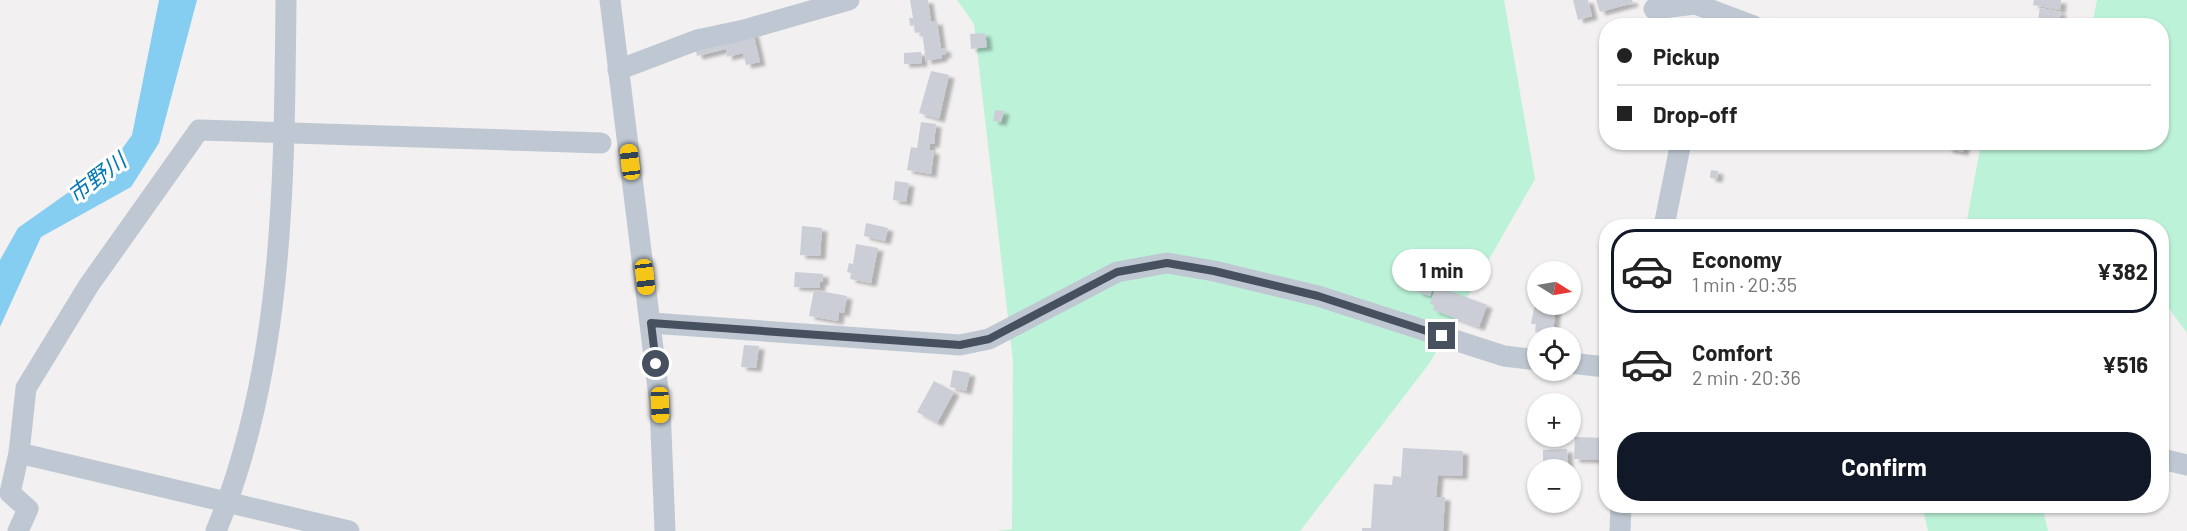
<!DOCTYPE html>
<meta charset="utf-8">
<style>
:root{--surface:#fff;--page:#f6f6f6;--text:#222;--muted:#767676;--line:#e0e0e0;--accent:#111827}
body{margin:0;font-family:Barlow,"Noto Sans JP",sans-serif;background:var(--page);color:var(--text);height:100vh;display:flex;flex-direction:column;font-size:22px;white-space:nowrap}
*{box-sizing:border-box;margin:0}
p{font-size:20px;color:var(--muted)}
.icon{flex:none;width:33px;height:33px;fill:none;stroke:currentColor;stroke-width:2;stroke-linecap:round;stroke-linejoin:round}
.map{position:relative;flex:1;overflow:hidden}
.panel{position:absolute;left:1599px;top:219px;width:570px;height:294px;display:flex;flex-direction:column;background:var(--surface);border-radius:24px;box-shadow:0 2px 4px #0004}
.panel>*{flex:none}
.top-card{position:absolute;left:1599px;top:18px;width:570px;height:132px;border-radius:24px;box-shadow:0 2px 4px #0004;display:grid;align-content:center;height:132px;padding:0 18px;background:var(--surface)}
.needle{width:39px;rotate:101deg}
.controls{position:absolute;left:1527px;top:261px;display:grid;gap:12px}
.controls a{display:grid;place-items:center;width:54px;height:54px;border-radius:50%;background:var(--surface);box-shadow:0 2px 4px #0004;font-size:30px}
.end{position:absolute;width:27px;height:27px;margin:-14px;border:8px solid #46505f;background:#fff;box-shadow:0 0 0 3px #fff}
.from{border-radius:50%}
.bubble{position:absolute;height:42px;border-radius:21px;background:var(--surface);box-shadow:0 2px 4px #0004;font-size:20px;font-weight:700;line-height:42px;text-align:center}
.car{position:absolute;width:18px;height:36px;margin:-18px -9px;border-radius:8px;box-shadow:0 0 4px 2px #0007;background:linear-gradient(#f5c518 24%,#345 0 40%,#f5c518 0 76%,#345 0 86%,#f5c518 0)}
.top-card b{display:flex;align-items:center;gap:21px;height:57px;font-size:22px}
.top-card b+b{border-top:2px solid var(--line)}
.top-card i{width:15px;height:15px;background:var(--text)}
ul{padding:10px 0 0;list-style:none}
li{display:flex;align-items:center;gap:18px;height:84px;margin:0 12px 9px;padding:0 6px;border:3px solid transparent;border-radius:24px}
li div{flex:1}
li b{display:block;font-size:22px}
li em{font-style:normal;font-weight:700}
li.active{border-color:var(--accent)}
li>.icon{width:54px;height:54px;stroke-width:1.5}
.button{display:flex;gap:12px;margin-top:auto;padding:12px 18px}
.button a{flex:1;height:69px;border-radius:24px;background:var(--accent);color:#fff;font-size:24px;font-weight:700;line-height:69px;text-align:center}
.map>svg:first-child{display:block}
.green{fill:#bcf2d8}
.water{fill:#86cdf2}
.building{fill:#cbced6;filter:url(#shadow)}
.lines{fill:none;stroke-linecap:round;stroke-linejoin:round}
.minor{stroke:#bfc8d2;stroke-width:21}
.route{stroke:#46505f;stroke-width:8}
.labels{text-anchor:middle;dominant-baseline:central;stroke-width:6;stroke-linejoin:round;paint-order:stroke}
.water-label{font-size:22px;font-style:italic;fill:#0378b5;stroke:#fff}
</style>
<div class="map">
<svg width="2187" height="531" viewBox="0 0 2187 531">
<defs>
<filter id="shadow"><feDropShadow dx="5.5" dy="3.5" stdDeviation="1.5" flood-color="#0004"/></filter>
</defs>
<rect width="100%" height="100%" fill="#f2f0f0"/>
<!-- green -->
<g class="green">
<path d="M 957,0 L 1504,0 L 1535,179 L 1429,364 L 1300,531 L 997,531 L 1012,529 L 1013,361 L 974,24 Z"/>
<path d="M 2097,0 L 2187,0 L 2187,333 L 2162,299 L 2162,226 L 2108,226 L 2104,222 L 2103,226 L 1966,226 L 1981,143 L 2162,142 L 2162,26 L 2092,25 Z"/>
<path d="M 1922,506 L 2042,506 L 2048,531 L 1928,531 Z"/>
</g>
<!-- water -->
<path class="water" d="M 159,0 L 197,0 L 159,143 L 131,187 L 41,237 L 0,327 L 0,260 L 18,228 L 114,160 L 132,135 Z"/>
<!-- building -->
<g class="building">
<path d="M 910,0 L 928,0 L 931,22 L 937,21 L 941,49 L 945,48 L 946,54 L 942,55 L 942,58 L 926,61 L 922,32 L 915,33 L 914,25 L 910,26 L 909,18 L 913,18 Z"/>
<path d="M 1573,0 L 1588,0 L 1592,16 L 1578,20 Z"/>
<path d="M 1596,0 L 1632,0 L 1633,3 L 1600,12 Z"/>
<path d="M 2034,0 L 2061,0 L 2060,10 L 2033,5 Z"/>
<path d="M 2040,8 L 2061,12 L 2058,26 L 2037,26 Z"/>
<path d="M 753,32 L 760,62 L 746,65 L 743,53 L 727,57 L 726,49 L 697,56 L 695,46 Z"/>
<path d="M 985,33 L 987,47 L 971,49 L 970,34 Z"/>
<path d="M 921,52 L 922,63 L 904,64 L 904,53 Z"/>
<path d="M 931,71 L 949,75 L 939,119 L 919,113 Z"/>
<path d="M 995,110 L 1004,111 L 1001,122 L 993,121 Z"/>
<path d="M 921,122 L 936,124 L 934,144 L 930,144 L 929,150 L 934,151 L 931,174 L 907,170 L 911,147 L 917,148 Z"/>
<path d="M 1948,142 L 1965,142 L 1963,152 L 1947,149 Z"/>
<path d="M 1711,170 L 1718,171 L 1717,179 L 1710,178 Z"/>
<path d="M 895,181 L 909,183 L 906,202 L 893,200 Z"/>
<path d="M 866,223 L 888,228 L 885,241 L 864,236 Z"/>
<path d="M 802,226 L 822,228 L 820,256 L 800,255 Z"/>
<path d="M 856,244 L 878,248 L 871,283 L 850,279 L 851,273 L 847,272 L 849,263 L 853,264 Z"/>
<path d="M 795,272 L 823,274 L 823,282 L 820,282 L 820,288 L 794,287 Z"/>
<path d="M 1421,280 L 1434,284 L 1430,296 L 1417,292 Z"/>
<path d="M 1534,284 L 1538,284 L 1538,298 L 1535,298 Z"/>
<path d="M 1436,286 L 1487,305 L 1479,327 L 1433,310 L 1434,305 L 1430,304 Z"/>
<path d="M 814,290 L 847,296 L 844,313 L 839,312 L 838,321 L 809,316 Z"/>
<path d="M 1536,298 L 1538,304 L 1556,304 L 1553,333 L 1535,332 L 1536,324 L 1531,324 Z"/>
<path d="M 744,345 L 759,346 L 756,368 L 741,367 Z"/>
<path d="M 953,370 L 970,373 L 966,391 L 950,387 Z"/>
<path d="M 934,381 L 954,392 L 937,423 L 917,412 Z"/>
<path d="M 1575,437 L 1605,438 L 1604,460 L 1574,459 Z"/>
<path d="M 1403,448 L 1463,451 L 1462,476 L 1438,475 L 1436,497 L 1445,497 L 1443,531 L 1362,531 L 1362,528 L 1371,528 L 1374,484 L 1392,485 L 1393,476 L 1401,477 Z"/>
<path d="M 1567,449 L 1568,469 L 1543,469 L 1543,450 Z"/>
</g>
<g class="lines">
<!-- minor -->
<g class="minor">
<path d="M 610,0 L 660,405 L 665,531"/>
<path d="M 1654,9 L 1695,4 L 1754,26"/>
<path d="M 618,70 L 697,40 L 744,30 L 849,0"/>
<path d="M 1664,226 L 1681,142"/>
<path d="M 651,323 L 960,345 L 989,339 L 1117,272 L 1167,263 L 1214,271 L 1318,296 L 1504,356 L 1538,360"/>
<path d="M 1570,363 L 1606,367"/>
<path d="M 19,453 L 349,531"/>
<path d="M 2162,459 L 2187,465"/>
<path d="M 18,531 L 28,509 L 10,493 L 19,453 L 26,388 L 89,285 L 199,130 L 601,143"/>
<path d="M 216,531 C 285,364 284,178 286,0"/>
<path d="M 1620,531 L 1621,506"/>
</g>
</g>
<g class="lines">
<!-- route -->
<path class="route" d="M 656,364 L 651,323 L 960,345 L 989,339 L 1117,272 L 1167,263 L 1214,271 L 1318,296 L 1442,336"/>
</g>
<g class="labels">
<!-- water labels -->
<g class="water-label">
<text transform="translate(96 177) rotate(-37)">市野川</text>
</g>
</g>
</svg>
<div class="controls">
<a><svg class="needle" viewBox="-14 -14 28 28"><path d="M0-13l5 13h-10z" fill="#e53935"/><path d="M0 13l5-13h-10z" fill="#767676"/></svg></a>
<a><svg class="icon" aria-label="locate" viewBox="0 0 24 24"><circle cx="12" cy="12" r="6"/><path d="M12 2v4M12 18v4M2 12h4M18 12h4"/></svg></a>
<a>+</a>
<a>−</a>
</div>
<i class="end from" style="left:656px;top:364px"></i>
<i class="end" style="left:1442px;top:336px"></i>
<div class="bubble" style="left:1392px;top:249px;width:99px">1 min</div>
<i class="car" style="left:630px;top:162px;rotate:353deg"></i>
<i class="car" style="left:645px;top:277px;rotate:173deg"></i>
<i class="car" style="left:660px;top:405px;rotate:178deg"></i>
<div class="top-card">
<b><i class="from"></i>Pickup</b>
<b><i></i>Drop-off</b>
</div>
<section class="panel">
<ul>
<li class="active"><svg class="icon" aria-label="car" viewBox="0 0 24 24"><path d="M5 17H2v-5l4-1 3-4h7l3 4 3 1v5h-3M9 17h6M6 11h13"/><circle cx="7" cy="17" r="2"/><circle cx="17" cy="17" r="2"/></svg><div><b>Economy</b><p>1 min · 20:35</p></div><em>¥382</em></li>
<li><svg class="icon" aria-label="car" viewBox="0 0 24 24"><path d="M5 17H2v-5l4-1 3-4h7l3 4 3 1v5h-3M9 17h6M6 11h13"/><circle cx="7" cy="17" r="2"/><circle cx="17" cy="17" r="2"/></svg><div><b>Comfort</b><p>2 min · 20:36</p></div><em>¥516</em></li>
</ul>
<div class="button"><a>Confirm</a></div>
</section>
</div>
